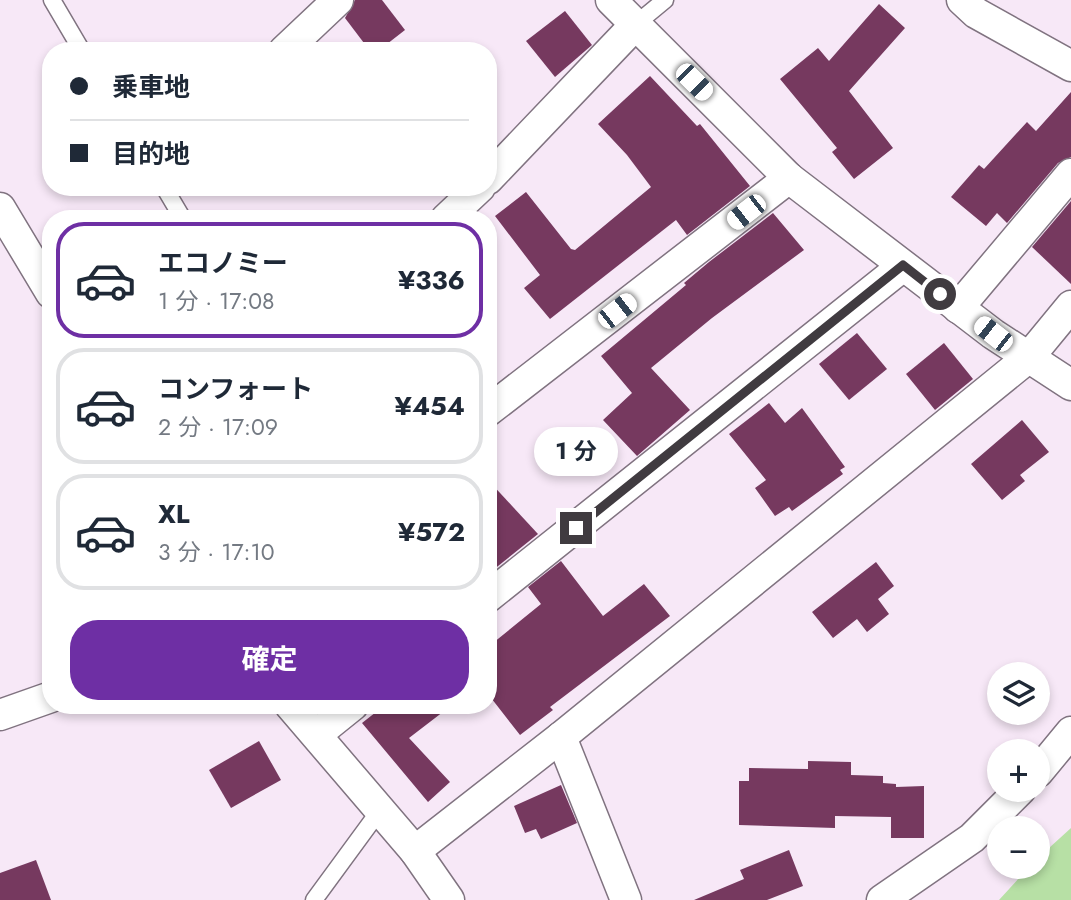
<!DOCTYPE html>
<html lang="ja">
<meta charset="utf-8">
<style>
:root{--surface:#fff;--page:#f6f6f7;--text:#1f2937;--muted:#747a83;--line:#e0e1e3;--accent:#6e2fa4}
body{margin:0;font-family:Jost,"Noto Sans JP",sans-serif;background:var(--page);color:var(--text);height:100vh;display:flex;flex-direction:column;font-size:26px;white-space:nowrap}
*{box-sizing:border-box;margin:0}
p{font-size:23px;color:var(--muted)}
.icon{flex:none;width:38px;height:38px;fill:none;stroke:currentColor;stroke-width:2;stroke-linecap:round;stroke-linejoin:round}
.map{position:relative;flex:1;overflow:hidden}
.sheet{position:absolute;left:42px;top:210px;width:455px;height:504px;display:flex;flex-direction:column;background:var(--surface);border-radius:28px;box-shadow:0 4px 10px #0003}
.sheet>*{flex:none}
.guide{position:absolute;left:42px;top:42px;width:455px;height:154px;border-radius:28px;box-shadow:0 4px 10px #0003;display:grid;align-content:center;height:154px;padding:0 28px;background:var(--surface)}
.buttons{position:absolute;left:987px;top:662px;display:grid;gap:14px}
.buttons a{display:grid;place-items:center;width:63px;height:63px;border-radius:50%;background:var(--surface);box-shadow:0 4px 10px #0003;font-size:35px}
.end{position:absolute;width:32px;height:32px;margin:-16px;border:9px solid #403b40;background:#fff;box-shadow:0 0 0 4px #fff}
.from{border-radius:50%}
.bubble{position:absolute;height:49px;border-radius:24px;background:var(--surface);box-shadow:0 4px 10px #0003;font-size:23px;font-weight:700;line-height:49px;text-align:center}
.car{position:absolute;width:21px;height:42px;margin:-21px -10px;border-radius:9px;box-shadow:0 0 5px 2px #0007;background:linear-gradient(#fff 24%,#345 0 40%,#fff 0 76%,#345 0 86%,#fff 0)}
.guide b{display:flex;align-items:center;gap:24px;height:66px;font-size:26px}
.guide b+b{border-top:2px solid var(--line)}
.guide i{width:18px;height:18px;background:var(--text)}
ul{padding:12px 0 0;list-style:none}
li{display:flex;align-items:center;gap:21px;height:116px;margin:0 14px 10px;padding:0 14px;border:4px solid var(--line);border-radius:28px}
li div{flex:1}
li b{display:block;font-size:26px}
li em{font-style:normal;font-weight:700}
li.on{border-color:var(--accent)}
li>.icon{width:63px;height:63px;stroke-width:1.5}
.action{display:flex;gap:14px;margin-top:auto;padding:14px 28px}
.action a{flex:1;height:80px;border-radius:28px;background:var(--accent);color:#fff;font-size:28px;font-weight:700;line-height:80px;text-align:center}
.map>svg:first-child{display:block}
.green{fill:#b7e0a5}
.building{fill:#76395f}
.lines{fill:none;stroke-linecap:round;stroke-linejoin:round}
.service-casing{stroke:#807380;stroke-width:19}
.minor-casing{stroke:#807380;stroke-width:33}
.service{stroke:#fff;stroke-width:16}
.minor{stroke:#fff;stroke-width:30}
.route{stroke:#403b40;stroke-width:9}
</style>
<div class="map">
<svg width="1071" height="900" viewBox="0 0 1071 900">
<rect width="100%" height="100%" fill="#f7e8f7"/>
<!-- green -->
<path class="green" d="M 1071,828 L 1071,900 L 999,900 L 1030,866 L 1038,866 L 1038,858 Z"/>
<!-- building -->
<g class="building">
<path d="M 355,0 L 382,0 L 405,30 L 378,51 L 370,51 L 345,18 Z"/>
<path d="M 879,4 L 905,28 L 849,91 L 893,148 L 854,179 L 832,152 L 837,148 L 780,79 L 818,48 L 829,61 Z"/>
<path d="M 565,11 L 592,45 L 555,77 L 526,41 Z"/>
<path d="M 650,76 L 697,126 L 700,124 L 750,186 L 687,235 L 676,220 L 550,319 L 524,288 L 540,275 L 495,216 L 526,192 L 571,249 L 575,250 L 651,187 L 627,155 L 598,124 Z"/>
<path d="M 1071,92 L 1071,157 L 1058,163 L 1007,223 L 997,213 L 986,226 L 951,197 L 979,165 L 984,169 L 1027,122 L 1036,131 Z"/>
<path d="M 1071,201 L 1071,284 L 1032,247 Z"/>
<path d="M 773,213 L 804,250 L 712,318 L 651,368 L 690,410 L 637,456 L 603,420 L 632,393 L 601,356 L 686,285 L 684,283 L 709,262 Z"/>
<path d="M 857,333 L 887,369 L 849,400 L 819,364 Z"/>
<path d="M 944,343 L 973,379 L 935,410 L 906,374 Z"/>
<path d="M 769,403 L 785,423 L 802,408 L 845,467 L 840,470 L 843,474 L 792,511 L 789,507 L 775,516 L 755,488 L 766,480 L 729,434 Z"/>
<path d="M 1022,420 L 1049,452 L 1020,475 L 1025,481 L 1002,500 L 971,464 Z"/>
<path d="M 488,480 L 538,534 L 488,574 Z"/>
<path d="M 561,561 L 603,616 L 644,584 L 670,616 L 550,707 L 553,710 L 520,735 L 488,694 L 488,647 L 541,604 L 528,587 Z"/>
<path d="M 876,562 L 894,586 L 878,599 L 889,614 L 867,632 L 857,619 L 833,638 L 812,612 Z"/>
<path d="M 385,705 L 452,705 L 409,738 L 450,782 L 428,802 L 362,723 Z"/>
<path d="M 259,741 L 281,780 L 231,808 L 209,770 Z"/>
<path d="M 808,761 L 851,762 L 851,775 L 883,776 L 883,783 L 896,784 L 896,787 L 924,786 L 924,838 L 891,838 L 891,817 L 835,816 L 835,828 L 739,825 L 739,781 L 749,781 L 749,768 L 808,769 Z"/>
<path d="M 561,785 L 577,823 L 541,839 L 536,829 L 525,833 L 514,806 Z"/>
<path d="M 789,850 L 803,886 L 767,900 L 694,900 L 744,879 L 740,870 Z"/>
<path d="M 36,860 L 51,900 L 0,900 L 0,873 Z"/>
</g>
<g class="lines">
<!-- service casing -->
<g class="service-casing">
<g id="service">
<path d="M 52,0 L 82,51"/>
<path d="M 636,24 L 665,0"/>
<path d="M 164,187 L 183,219"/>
<path d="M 314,900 L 380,810"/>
</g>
</g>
<!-- minor casing -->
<g class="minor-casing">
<g id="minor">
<path d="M 611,0 L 789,178 L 993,334 L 1071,385"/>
<path d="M 962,0 L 976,13 L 1071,66"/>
<path d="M 284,51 L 338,0"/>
<path d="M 488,179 L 636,24"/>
<path d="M 0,208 L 51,293"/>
<path d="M 446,219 L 480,187"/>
<path d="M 958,308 L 1071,174"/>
<path d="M 488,411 L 789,178"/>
<path d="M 488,597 L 903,266"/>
<path d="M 290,705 L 415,851 L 449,900"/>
<path d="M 0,715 L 51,697"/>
<path d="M 317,734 L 353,705"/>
<path d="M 561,737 L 626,900"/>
<path d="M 1038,772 L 1071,732"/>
<path d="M 415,851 L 561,737 L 1029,357 L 1071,306"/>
<path d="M 882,900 L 972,838 L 1021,789"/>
</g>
</g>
<!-- service -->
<use href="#service" class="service"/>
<!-- minor -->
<use href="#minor" class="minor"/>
</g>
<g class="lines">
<!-- route -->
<path class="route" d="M 576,528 L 903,265 L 940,294"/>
</g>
</svg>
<div class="buttons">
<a><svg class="icon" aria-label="layers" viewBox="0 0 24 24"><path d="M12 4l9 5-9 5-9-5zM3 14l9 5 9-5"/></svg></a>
<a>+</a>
<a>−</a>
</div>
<i class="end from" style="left:940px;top:294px"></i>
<i class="end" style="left:576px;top:528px"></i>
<div class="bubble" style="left:534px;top:427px;width:84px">1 分</div>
<i class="car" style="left:694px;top:82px;rotate:135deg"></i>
<i class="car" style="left:746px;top:212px;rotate:232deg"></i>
<i class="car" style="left:617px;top:311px;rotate:52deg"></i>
<i class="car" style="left:993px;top:334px;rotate:308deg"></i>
<div class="guide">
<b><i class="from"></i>乗車地</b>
<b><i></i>目的地</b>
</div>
<section class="sheet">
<ul>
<li class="on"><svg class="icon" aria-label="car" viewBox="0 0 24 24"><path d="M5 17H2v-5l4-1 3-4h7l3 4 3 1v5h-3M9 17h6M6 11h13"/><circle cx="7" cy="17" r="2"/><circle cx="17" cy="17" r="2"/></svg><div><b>エコノミー</b><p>1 分 · 17:08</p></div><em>¥336</em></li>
<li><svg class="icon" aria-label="car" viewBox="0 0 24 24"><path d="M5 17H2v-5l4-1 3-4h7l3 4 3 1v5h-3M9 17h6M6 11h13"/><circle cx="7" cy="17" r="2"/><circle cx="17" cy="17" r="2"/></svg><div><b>コンフォート</b><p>2 分 · 17:09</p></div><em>¥454</em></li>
<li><svg class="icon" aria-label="car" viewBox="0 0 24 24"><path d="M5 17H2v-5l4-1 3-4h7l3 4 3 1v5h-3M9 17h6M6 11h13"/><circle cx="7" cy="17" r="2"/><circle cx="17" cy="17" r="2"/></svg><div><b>XL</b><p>3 分 · 17:10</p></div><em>¥572</em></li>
</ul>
<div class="action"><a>確定</a></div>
</section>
</div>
